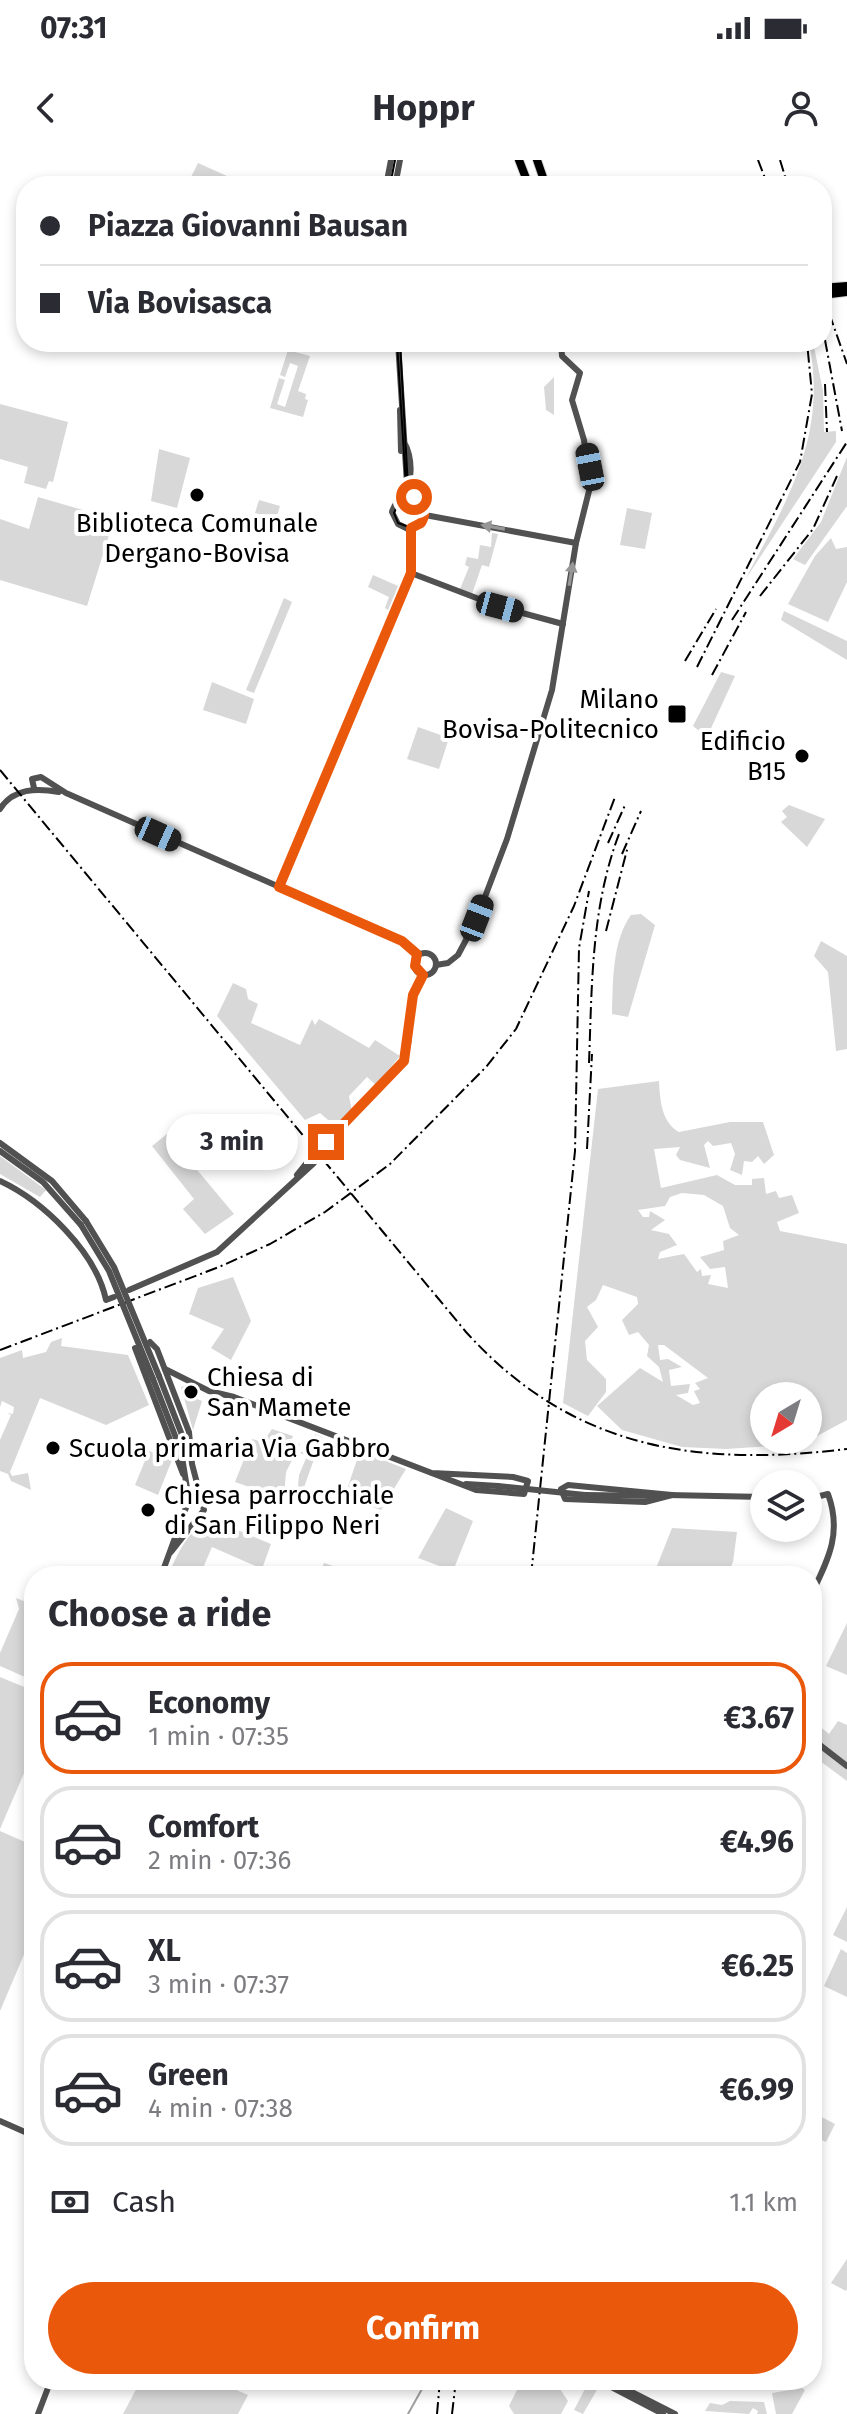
<!DOCTYPE html>
<meta charset="utf-8">
<style>
:root{--surface:#fff;--page:#f7f7f7;--text:#2b2b33;--muted:#7c7c81;--line:#e1e1e2;--accent:#ea580c}
body{margin:0;font-family:"Fira Sans",sans-serif;background:var(--page);color:var(--text);height:100vh;display:flex;flex-direction:column;font-size:30px;white-space:nowrap}
*{box-sizing:border-box;margin:0}
p{font-size:26px;color:var(--muted)}
.icon{flex:none;width:44px;height:44px;fill:none;stroke:currentColor;stroke-width:2;stroke-linecap:round;stroke-linejoin:round}
.map{position:relative;flex:1;overflow:hidden}
.drawer{position:absolute;left:24px;top:1406px;width:798px;height:824px;display:flex;flex-direction:column;background:var(--surface);border-radius:32px;box-shadow:0 4px 12px #0003}
.drawer>*{flex:none}
.banner{position:absolute;left:16px;top:16px;width:816px;height:176px;border-radius:32px;box-shadow:0 4px 12px #0003;display:grid;align-content:center;height:176px;padding:0 24px;background:var(--surface)}
.needle{width:52px;rotate:218deg}
.buttons{position:absolute;left:750px;top:1222px;display:grid;gap:16px}
.buttons a{display:grid;place-items:center;width:72px;height:72px;border-radius:50%;background:var(--surface);box-shadow:0 4px 12px #0003;font-size:40px}
.end{position:absolute;width:36px;height:36px;margin:-18px;border:10px solid #ea580c;background:#fff;box-shadow:0 0 0 4px #fff}
.from{border-radius:50%}
.bubble{position:absolute;height:56px;border-radius:28px;background:var(--surface);box-shadow:0 4px 12px #0003;font-size:26px;font-weight:700;line-height:56px;text-align:center}
.car{position:absolute;width:24px;height:48px;margin:-24px -12px;border-radius:10px;box-shadow:0 0 6px 2px #0007;background:linear-gradient(#222 24%,#8ab4d8 0 40%,#222 0 76%,#8ab4d8 0 86%,#222 0)}
.banner b{display:flex;align-items:center;gap:28px;height:76px;font-size:30px}
.banner b+b{border-top:2px solid var(--line)}
.banner i{width:20px;height:20px;background:var(--text)}
ul{padding:0;list-style:none}
li{display:flex;align-items:center;gap:24px;height:112px;margin:0 16px 12px;padding:0 8px;border:4px solid var(--line);border-radius:32px}
li div{flex:1}
li b{display:block;font-size:30px}
li em{font-style:normal;font-weight:700}
li.selected{border-color:var(--accent)}
li>.icon{width:72px;height:72px;stroke-width:1.5}
h2{padding:0 24px;font-size:36px;line-height:96px}
.pay{display:flex;align-items:center;gap:20px;height:88px;padding:0 24px;font-size:30px}
.pay p{margin-inline-start:auto}
.cta{display:flex;gap:16px;margin-top:auto;padding:16px 24px}
.cta a{flex:1;height:92px;border-radius:48px;background:var(--accent);color:#fff;font-size:32px;font-weight:700;line-height:92px;text-align:center}
.status{display:flex;justify-content:space-between;align-items:center;height:56px;padding:0 40px;background:var(--surface);direction:ltr}
.status svg{height:22px;fill:currentColor}
header{display:flex;justify-content:space-between;align-items:center;height:104px;padding:0 24px;background:var(--surface);font-size:36px;font-weight:700}
.map>svg:first-child{display:block}
.green{fill:#d8d8d8;fill-rule:evenodd}
.lines{fill:none;stroke-linecap:round;stroke-linejoin:round}
.stream{stroke:#9f9f9f;stroke-width:2}
.primary-casing{stroke:#dbdbdb;stroke-width:10}
.tertiary{stroke:#515151;stroke-width:6}
.primary{stroke:#000;stroke-width:8}
.tram{stroke:#000;stroke-width:2}
.rail{stroke:#000;stroke-width:2;stroke-dasharray:12 4 2 4;stroke-linecap:butt}
.primary-bridge-casing{stroke:#dbdbdb;stroke-width:10;stroke-linecap:butt}
.tertiary-bridge{stroke:#515151;stroke-width:6}
.primary-bridge{stroke:#000;stroke-width:8}
.oneway{fill:#979797}
.route{stroke:#ea580c;stroke-width:10}
.poi-dot{fill:#000;stroke:#fff;stroke-width:3}
.labels{text-anchor:middle;dominant-baseline:central;stroke-width:8;stroke-linejoin:round;paint-order:stroke}
.poi-label{font-size:26px;fill:#000;stroke:#fff;text-anchor:start}
</style>
<div class="status"><b>07:31</b><svg viewBox="0 0 49 12"><path d="M0 12V9h3v3zM5 12V6h3v6zM10 12V3h3v9zM15 12V0h3v12zM26 1h20v11H26zM47 4h2v5h-2z"/></svg></div>
<header><svg class="icon" aria-label="back" viewBox="0 0 24 24"><path d="M15 5l-7 7 7 7"/></svg>Hoppr<svg class="icon" aria-label="person" viewBox="0 0 24 24"><circle cx="12" cy="8" r="4"/><path d="M4 21q1-7 8-7t8 7"/></svg></header>
<div class="map">
<svg width="847" height="2254" viewBox="0 0 847 2254">
<rect width="100%" height="100%" fill="#fff"/>
<!-- green -->
<g class="green">
<path d="M 198,3 L 236,20 L 235,26 L 220,22 L 218,26 L 208,22 L 205,26 L 188,23 Z"/>
<path d="M 809,182 L 813,182 L 823,231 L 824,272 L 836,271 L 836,282 L 745,420 C 787,340 828,277 809,182 Z"/>
<path d="M 288,190 L 310,196 L 298,231 L 306,234 L 305,239 L 308,240 L 303,257 L 270,248 L 279,218 L 285,220 L 277,244 L 285,247 L 298,206 L 290,203 L 285,217 L 280,215 Z"/>
<path d="M 554,217 L 554,255 L 546,250 L 544,227 Z"/>
<path d="M 0,244 L 68,262 L 53,322 L 49,321 L 46,329 L 24,323 L 28,307 L 0,299 Z"/>
<path d="M 159,289 L 190,298 L 177,348 L 151,341 Z"/>
<path d="M 847,297 L 847,346 L 805,405 L 793,399 L 821,362 Z"/>
<path d="M 38,337 L 114,359 L 87,446 L 0,420 L 0,359 L 29,369 Z"/>
<path d="M 259,340 L 280,346 L 276,359 L 255,353 Z"/>
<path d="M 627,348 L 652,353 L 645,389 L 620,385 Z"/>
<path d="M 492,373 L 498,374 L 489,407 L 482,405 L 472,434 L 460,429 L 469,407 L 465,405 L 467,397 L 478,399 L 480,385 L 491,387 Z"/>
<path d="M 831,378 L 836,389 L 847,387 L 847,422 L 828,462 L 788,444 L 815,396 Z"/>
<path d="M 373,415 L 398,426 L 388,450 L 385,448 L 389,437 L 368,427 Z"/>
<path d="M 284,438 L 292,442 L 254,533 L 246,530 Z"/>
<path d="M 784,451 L 847,481 L 847,500 L 781,460 Z"/>
<path d="M 721,512 L 735,516 L 707,577 L 693,566 Z"/>
<path d="M 212,522 L 254,539 L 246,564 L 203,550 Z"/>
<path d="M 418,567 L 449,578 L 439,609 L 407,599 Z"/>
<path d="M 789,645 L 825,659 L 807,687 L 781,662 L 787,657 L 782,651 Z"/>
<path d="M 641,754 L 655,765 L 628,857 L 612,854 C 613,822 612,781 631,755 Z"/>
<path d="M 821,781 L 847,796 L 847,889 L 836,891 L 828,812 L 814,796 Z"/>
<path d="M 233,823 L 246,829 L 248,839 L 258,844 L 251,863 L 300,885 L 312,859 L 315,865 L 319,859 L 369,888 L 375,880 L 400,896 L 376,925 L 367,917 L 349,936 L 352,951 L 335,966 L 320,953 L 305,960 L 217,856 Z"/>
<path d="M 659,921 C 660,939 661,962 679,972 L 730,962 L 763,962 L 774,995 L 764,1004 L 758,996 L 752,1002 L 744,1001 L 742,1015 L 730,1010 L 735,994 L 731,983 L 713,986 L 708,981 L 704,985 L 710,1008 L 680,1000 L 676,995 L 680,987 L 654,989 L 661,1028 L 717,1015 L 735,1025 L 752,1025 L 752,1019 L 764,1018 L 766,1034 L 776,1031 L 779,1038 L 792,1035 L 799,1053 L 777,1062 L 780,1071 L 847,1084 L 847,1260 L 802,1284 L 726,1289 L 682,1287 L 622,1270 L 597,1246 L 640,1208 L 663,1222 L 659,1207 L 647,1196 L 649,1185 L 638,1172 L 629,1175 L 622,1160 L 638,1144 L 637,1137 L 603,1125 L 596,1140 L 587,1147 L 598,1167 L 585,1181 L 587,1200 L 606,1219 L 606,1232 L 588,1256 L 563,1243 L 598,929 ZM 682,1033 L 704,1035 L 723,1046 L 730,1068 L 739,1075 L 723,1081 L 724,1090 L 700,1097 L 710,1109 L 725,1107 L 728,1128 L 708,1124 L 711,1115 L 702,1116 L 701,1109 L 697,1112 L 684,1094 L 658,1099 L 660,1092 L 677,1085 L 669,1074 L 651,1070 L 665,1060 L 650,1051 L 649,1057 L 643,1057 L 638,1050 L 665,1046 L 670,1037 ZM 658,1185 L 664,1185 L 708,1218 L 695,1223 L 700,1229 L 694,1231 L 700,1243 L 693,1245 L 676,1235 L 688,1233 L 690,1224 L 671,1226 L 669,1210 L 682,1207 L 668,1199 L 660,1200 ZM 764,1236 L 808,1236 L 808,1280 L 764,1280 Z"/>
<path d="M 167,974 L 234,1054 L 205,1074 L 183,1049 L 194,1039 L 152,986 Z"/>
<path d="M 0,996 L 46,1030 L 40,1037 L 0,1014 Z"/>
<path d="M 233,1117 L 251,1161 L 231,1200 L 211,1188 L 224,1169 L 189,1154 L 198,1128 Z"/>
<path d="M 62,1178 L 61,1186 L 128,1195 L 149,1245 L 106,1265 L 40,1238 L 10,1312 L 12,1316 L 28,1313 L 31,1330 L 11,1321 L 8,1314 L 0,1311 L 0,1280 L 11,1255 L 7,1253 L 13,1254 L 14,1247 L 2,1241 L 0,1247 L 0,1198 L 22,1190 L 23,1198 L 46,1192 L 51,1182 Z"/>
<path d="M 188,1224 L 196,1230 L 189,1228 L 186,1234 L 202,1241 L 193,1270 L 181,1227 Z"/>
<path d="M 272,1269 L 293,1276 L 291,1281 L 300,1284 L 286,1312 L 284,1336 L 297,1337 L 299,1315 L 307,1296 L 300,1293 L 310,1287 L 315,1274 L 322,1277 L 298,1344 L 235,1322 L 252,1279 L 263,1282 Z"/>
<path d="M 149,1291 L 172,1300 L 158,1335 L 135,1325 Z"/>
<path d="M 360,1291 L 406,1309 L 381,1350 L 344,1338 Z"/>
<path d="M 446,1348 L 473,1361 L 453,1411 L 418,1398 Z"/>
<path d="M 211,1359 L 271,1384 L 262,1409 L 212,1387 L 200,1415 L 187,1410 L 179,1416 L 168,1416 C 176,1396 190,1366 211,1359 Z"/>
<path d="M 672,1368 L 737,1372 L 733,1402 L 727,1416 L 653,1416 Z"/>
<path d="M 324,1403 L 363,1416 L 318,1416 Z"/>
<path d="M 16,1438 L 34,1445 L 34,1521 L 0,1506 L 0,1493 L 19,1449 Z"/>
<path d="M 847,1463 L 847,1515 L 826,1506 Z"/>
<path d="M 0,1517 L 34,1531 L 34,1590 L 0,1669 Z"/>
<path d="M 812,1560 L 829,1574 L 838,1561 L 847,1565 L 847,1603 L 812,1576 Z"/>
<path d="M 812,1582 L 847,1609 L 847,1621 L 812,1595 Z"/>
<path d="M 0,1671 L 34,1686 L 34,1771 L 0,1851 Z"/>
<path d="M 847,1747 L 847,1782 L 833,1775 Z"/>
<path d="M 841,1789 L 847,1793 L 847,1837 L 824,1826 Z"/>
<path d="M 812,1952 L 835,1964 L 826,1982 L 812,1976 Z"/>
<path d="M 847,2099 L 847,2129 L 846,2131 L 831,2123 Z"/>
<path d="M 141,2220 L 214,2220 L 248,2235 L 238,2254 L 123,2254 Z"/>
<path d="M 522,2220 L 554,2220 L 568,2241 L 561,2254 L 514,2254 L 509,2246 Z"/>
<path d="M 588,2223 L 598,2228 L 583,2254 L 574,2250 Z"/>
<path d="M 802,2228 L 805,2230 L 792,2254 L 776,2254 L 772,2233 Z"/>
<path d="M 730,2241 L 764,2242 L 767,2254 L 757,2254 L 758,2251 L 753,2248 L 749,2254 L 705,2251 L 710,2243 L 722,2245 Z"/>
</g>
<g class="lines">
<!-- stream -->
<path class="stream" d="M 408,2254 L 427,2220"/>
<!-- primary casing -->
<g class="primary-casing">
<g id="primary">
<path d="M 519,0 L 529,26"/>
<path d="M 537,0 L 546,26"/>
</g>
</g>
<!-- tertiary -->
<g class="tertiary">
<path d="M 386,26 L 391,0"/>
<path d="M 395,26 L 400,0"/>
<path d="M 398,182 L 407,324 L 407,326 L 421,342 L 425,353 L 421,363 L 408,369 L 398,364 L 392,352 C 394,343 398,342 403,335 C 414,322 412,296 404,282"/>
<path d="M 400,250 L 401,291"/>
<path d="M 425,355 L 576,383"/>
<path d="M 411,413 L 500,447 L 563,464"/>
<path d="M 34,628 L 32,619 L 41,617 L 66,633 L 402,781 L 418,796"/>
<path d="M 0,649 C 13,628 37,628 59,632"/>
<path d="M 279,727 L 411,413 L 411,368"/>
<circle cx="425" cy="804" r="11"/>
<path d="M 436,805 L 448,803 L 458,795 L 475,763 L 507,679 L 552,530 L 576,383 L 590,327 L 584,280 L 572,240 L 580,213 L 562,196 L 561,182"/>
<path d="M 0,983 L 52,1021 L 86,1061"/>
<path d="M 318,990 L 403,902 L 408,885 L 413,835 L 423,815"/>
<path d="M 0,991 L 43,1022 L 81,1065"/>
<path d="M 322,994 L 335,977"/>
<path d="M 297,1015 L 310,999"/>
<path d="M 0,1021 C 43,1041 96,1092 106,1140 L 114,1137"/>
<path d="M 129,1130 L 217,1092 L 314,1003"/>
<path d="M 150,1182 L 157,1189 L 189,1272 L 192,1304 L 204,1350 L 171,1392"/>
<path d="M 135,1188 L 183,1314"/>
<path d="M 165,1209 L 209,1231 L 234,1237 L 476,1330 L 524,1334 L 528,1321 L 513,1317 L 432,1313"/>
<path d="M 159,1216 L 189,1293"/>
<path d="M 153,1219 L 181,1291 L 187,1328 L 187,1345 L 161,1416"/>
<path d="M 466,1324 L 498,1326"/>
<path d="M 568,1325 L 672,1335 L 645,1342 L 565,1339 L 561,1329 Z"/>
<path d="M 585,1335 L 657,1336"/>
<path d="M 668,1335 L 764,1337"/>
<path d="M 808,1339 L 828,1334 C 842,1372 829,1398 812,1433"/>
<path d="M 812,1579 L 847,1606"/>
<path d="M 0,1961 L 34,1976"/>
<path d="M 598,2220 L 663,2254"/>
<path d="M 608,2220 L 675,2254"/>
<path d="M 38,2254 L 51,2220"/>
</g>
<!-- primary -->
<use href="#primary" class="primary"/>
<!-- tram -->
<g class="tram">
<path d="M 390,26 L 395,0"/>
<path d="M 397,182 L 406,327 L 394,353 L 398,363 L 409,367 L 419,362 L 424,352 L 408,328 L 400,182"/>
</g>
<!-- rail -->
<g class="rail">
<path d="M 758,0 L 768,26"/>
<path d="M 780,0 L 788,26"/>
<path d="M 822,133 L 847,204"/>
<path d="M 825,180 L 842,271"/>
<path d="M 825,224 L 827,272"/>
<path d="M 760,436 L 813,369 L 837,316"/>
<path d="M 732,460 L 847,282"/>
<path d="M 685,501 L 716,449"/>
<path d="M 697,507 L 800,302 L 812,234 L 807,182"/>
<path d="M 712,515 L 746,452"/>
<path d="M 0,610 L 466,1172 C 573,1290 697,1307 847,1289"/>
<path d="M 608,683 L 626,643"/>
<path d="M 622,694 L 641,651"/>
<path d="M 606,771 L 628,686"/>
<path d="M 589,903 C 592,825 591,748 619,674"/>
<path d="M 587,989 L 592,894"/>
<path d="M 0,1190 L 219,1107 L 270,1084 L 325,1052 L 390,1004 L 486,907 L 516,869 L 574,746 L 615,637"/>
<path d="M 531,1416 L 575,991 L 579,788 L 589,731"/>
<path d="M 437,2254 L 440,2220"/>
<path d="M 452,2254 L 456,2220"/>
</g>
<!-- primary-bridge casing -->
<g class="primary-bridge-casing">
<g id="primary-bridge">
<path d="M 822,128 L 847,126"/>
<path d="M 822,135 L 847,132"/>
</g>
</g>
<!-- tertiary-bridge -->
<g class="tertiary-bridge">
<path d="M 86,1061 L 114,1107 L 159,1216"/>
<path d="M 81,1065 L 109,1111 L 153,1219"/>
<path d="M 498,1326 L 585,1335"/>
</g>
<!-- primary-bridge -->
<use href="#primary-bridge" class="primary-bridge"/>
</g>
<!-- one-way arrows -->
<defs><path id="oneway-solid" d="M-6-.8H1V-3.2L6.5 0L1 3.2V.8H-6Z" transform="scale(2)"/></defs>
<g class="oneway">
<use href="#oneway-solid" transform="translate(493 367) rotate(-170)"/>
<use href="#oneway-solid" transform="translate(571 414) rotate(-81)"/>
</g>
<g class="lines">
<!-- route -->
<path class="route" d="M 326,982 L 404,901 L 413,835 L 423,815 L 415,806 L 417,794 L 402,781 L 279,727 L 411,413 L 411,368 L 421,363 C 427,353 425,343 414,337"/>
</g>
<!-- markers -->
<g class="poi-dot">
<circle cx="197" cy="335" r="8"/>
<rect x="667" y="544" width="20" height="20" rx="4"/>
<circle cx="802" cy="596" r="8"/>
<circle cx="191" cy="1232" r="8"/>
<circle cx="53" cy="1288" r="8"/>
<circle cx="148" cy="1350" r="8"/>
</g>
<g class="labels">
<!-- poi labels -->
<g class="poi-label">
<text x="197" y="363" text-anchor="middle">Biblioteca Comunale<tspan x="197" dy="30">Dergano-Bovisa</tspan></text>
<text x="659" y="539" text-anchor="end">Milano<tspan x="659" dy="30">Bovisa-Politecnico</tspan></text>
<text x="786" y="581" text-anchor="end">Edificio<tspan x="786" dy="30">B15</tspan></text>
<text x="207" y="1217">Chiesa di<tspan x="207" dy="30">San Mamete</tspan></text>
<text x="69" y="1288">Scuola primaria Via Gabbro</text>
<text x="164" y="1335">Chiesa parrocchiale<tspan x="164" dy="30">di San Filippo Neri</tspan></text>
</g>
</g>
</svg>
<div class="buttons">
<a><svg class="needle" viewBox="-14 -14 28 28"><path d="M0-13l5 13h-10z" fill="#e53935"/><path d="M0 13l5-13h-10z" fill="#7c7c81"/></svg></a>
<a><svg class="icon" aria-label="layers" viewBox="0 0 24 24"><path d="M12 4l9 5-9 5-9-5zM3 14l9 5 9-5"/></svg></a>
</div>
<i class="end from" style="left:414px;top:337px"></i>
<i class="end" style="left:326px;top:982px"></i>
<div class="bubble" style="left:166px;top:954px;width:132px">3 min</div>
<i class="car" style="left:590px;top:307px;rotate:349deg"></i>
<i class="car" style="left:500px;top:447px;rotate:105deg"></i>
<i class="car" style="left:158px;top:674px;rotate:114deg"></i>
<i class="car" style="left:477px;top:758px;rotate:21deg"></i>
<div class="banner">
<b><i class="from"></i>Piazza Giovanni Bausan</b>
<b><i></i>Via Bovisasca</b>
</div>
<section class="drawer">
<h2>Choose a ride</h2>
<ul>
<li class="selected"><svg class="icon" aria-label="car" viewBox="0 0 24 24"><path d="M5 17H2v-5l4-1 3-4h7l3 4 3 1v5h-3M9 17h6M6 11h13"/><circle cx="7" cy="17" r="2"/><circle cx="17" cy="17" r="2"/></svg><div><b>Economy</b><p>1 min · 07:35</p></div><em>€3.67</em></li>
<li><svg class="icon" aria-label="car" viewBox="0 0 24 24"><path d="M5 17H2v-5l4-1 3-4h7l3 4 3 1v5h-3M9 17h6M6 11h13"/><circle cx="7" cy="17" r="2"/><circle cx="17" cy="17" r="2"/></svg><div><b>Comfort</b><p>2 min · 07:36</p></div><em>€4.96</em></li>
<li><svg class="icon" aria-label="car" viewBox="0 0 24 24"><path d="M5 17H2v-5l4-1 3-4h7l3 4 3 1v5h-3M9 17h6M6 11h13"/><circle cx="7" cy="17" r="2"/><circle cx="17" cy="17" r="2"/></svg><div><b>XL</b><p>3 min · 07:37</p></div><em>€6.25</em></li>
<li><svg class="icon" aria-label="car" viewBox="0 0 24 24"><path d="M5 17H2v-5l4-1 3-4h7l3 4 3 1v5h-3M9 17h6M6 11h13"/><circle cx="7" cy="17" r="2"/><circle cx="17" cy="17" r="2"/></svg><div><b>Green</b><p>4 min · 07:38</p></div><em>€6.99</em></li>
</ul>
<div class="pay"><svg class="icon" aria-label="cash" viewBox="0 0 24 24"><path d="M3 7h18v10H3z"/><circle cx="12" cy="12" r="2"/></svg>Cash<p>1.1 km</p></div>
<div class="cta"><a>Confirm</a></div>
</section>
</div>
